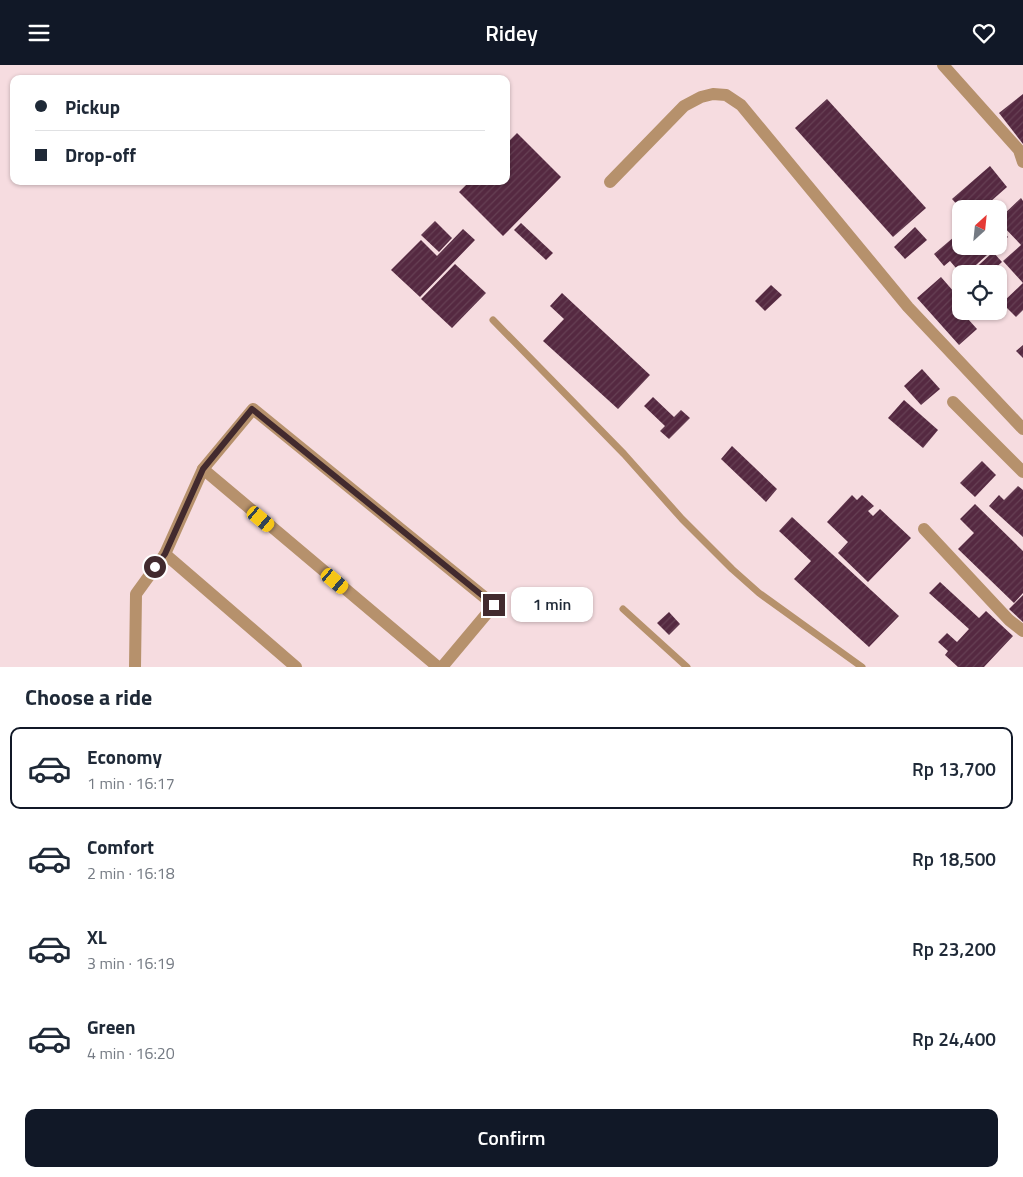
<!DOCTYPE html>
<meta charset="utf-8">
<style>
:root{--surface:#fff;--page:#f6f6f7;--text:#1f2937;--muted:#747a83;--line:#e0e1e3;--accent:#111827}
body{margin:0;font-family:"Titillium Web",sans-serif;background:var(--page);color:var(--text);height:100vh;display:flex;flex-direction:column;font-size:19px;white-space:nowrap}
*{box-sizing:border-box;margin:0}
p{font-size:16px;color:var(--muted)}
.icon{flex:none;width:28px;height:28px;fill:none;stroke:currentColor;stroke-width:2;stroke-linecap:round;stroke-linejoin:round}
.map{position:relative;height:602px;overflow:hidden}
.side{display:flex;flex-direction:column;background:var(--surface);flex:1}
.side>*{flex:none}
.banner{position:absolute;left:10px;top:10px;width:500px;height:110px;border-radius:10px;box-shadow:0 1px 4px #0004;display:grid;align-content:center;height:110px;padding:0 25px;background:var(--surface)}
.needle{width:32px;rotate:27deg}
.tools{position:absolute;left:952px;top:135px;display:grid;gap:10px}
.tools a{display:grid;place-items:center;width:55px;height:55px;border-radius:10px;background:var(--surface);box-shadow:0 1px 4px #0004;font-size:25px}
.end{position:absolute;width:22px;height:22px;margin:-11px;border:6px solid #422a2e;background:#fff;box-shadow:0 0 0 2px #fff}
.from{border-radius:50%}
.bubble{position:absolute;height:35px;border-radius:10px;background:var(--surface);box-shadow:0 1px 4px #0004;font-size:16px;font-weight:600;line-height:35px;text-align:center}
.car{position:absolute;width:15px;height:30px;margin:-15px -8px;border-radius:6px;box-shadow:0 0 4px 1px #0007;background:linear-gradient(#f5c518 24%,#345 0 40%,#f5c518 0 76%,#345 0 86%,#f5c518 0)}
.banner b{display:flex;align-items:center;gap:18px;height:48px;font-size:19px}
.banner b+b{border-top:1px solid var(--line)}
.banner i{width:12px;height:12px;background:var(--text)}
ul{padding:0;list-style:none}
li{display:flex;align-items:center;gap:15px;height:82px;margin:0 10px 8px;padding:0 15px;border:2px solid transparent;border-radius:10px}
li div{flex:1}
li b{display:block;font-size:19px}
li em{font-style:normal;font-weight:600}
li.on{border-color:var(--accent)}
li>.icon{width:45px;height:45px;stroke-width:1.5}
h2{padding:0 25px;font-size:22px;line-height:60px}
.primary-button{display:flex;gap:10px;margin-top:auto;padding:10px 25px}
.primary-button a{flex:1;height:58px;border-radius:10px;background:var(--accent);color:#fff;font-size:20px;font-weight:600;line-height:58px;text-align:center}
header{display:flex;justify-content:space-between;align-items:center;height:65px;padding:0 25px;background:var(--accent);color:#fff;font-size:22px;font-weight:600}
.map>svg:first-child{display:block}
.building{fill:url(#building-hatch)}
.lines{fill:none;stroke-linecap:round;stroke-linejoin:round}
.service{stroke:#b6916c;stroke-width:7}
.minor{stroke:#b6916c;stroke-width:12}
.route{stroke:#422a2e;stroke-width:6}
</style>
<header><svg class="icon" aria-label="menu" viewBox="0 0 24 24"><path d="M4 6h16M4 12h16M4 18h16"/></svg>Ridey<svg class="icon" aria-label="heart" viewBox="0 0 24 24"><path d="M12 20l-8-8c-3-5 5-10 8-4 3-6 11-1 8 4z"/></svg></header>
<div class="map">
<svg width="1023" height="602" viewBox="0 0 1023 602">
<defs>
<pattern id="building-hatch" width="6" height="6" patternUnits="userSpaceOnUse" patternTransform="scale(1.25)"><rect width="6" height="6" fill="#552941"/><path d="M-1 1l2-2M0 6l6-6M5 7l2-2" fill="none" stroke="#664054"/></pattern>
</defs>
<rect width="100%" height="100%" fill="#f6dce0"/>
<!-- building -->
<g class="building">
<path d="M 1023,29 L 1023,79 L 999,48 Z"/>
<path d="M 827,34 L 926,143 L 893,172 L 795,63 Z"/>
<path d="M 517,68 L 561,112 L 503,171 L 459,127 L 470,116 L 506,116 L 506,79 Z"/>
<path d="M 990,101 L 1007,122 L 982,144 L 961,144 L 952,134 Z"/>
<path d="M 1021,133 L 1023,136 L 1023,218 L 1003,196 L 1021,180 L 999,157 L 999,154 Z"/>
<path d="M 435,156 L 452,173 L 439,187 L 421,170 Z"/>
<path d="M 521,158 L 553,188 L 546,195 L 514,165 Z"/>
<path d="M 915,162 L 927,175 L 905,194 L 894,182 Z"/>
<path d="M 999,162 L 1008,172 L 999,180 Z"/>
<path d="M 463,164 L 475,175 L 420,232 L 391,205 L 421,175 L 437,191 Z"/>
<path d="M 961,166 L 961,181 L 997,181 L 966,209 L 961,209 L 950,196 L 944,201 L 934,189 Z"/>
<path d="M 993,187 L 1002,197 L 989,209 L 969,209 Z"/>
<path d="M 455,199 L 486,228 L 452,263 L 421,234 Z"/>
<path d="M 941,212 L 961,235 L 961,246 L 971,246 L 974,249 L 968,254 L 977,264 L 959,280 L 917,233 Z"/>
<path d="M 961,215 L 961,233 L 952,223 Z"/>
<path d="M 1023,218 L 1023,245 L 1016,252 L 1002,238 Z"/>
<path d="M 771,220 L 782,230 L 765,246 L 755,236 Z"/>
<path d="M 562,228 L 650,310 L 618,344 L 543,276 L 564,254 L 550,241 Z"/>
<path d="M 1023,280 L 1023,293 L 1016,286 Z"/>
<path d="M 922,304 L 940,324 L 921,340 L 904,321 Z"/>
<path d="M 653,332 L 674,352 L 681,345 L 690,353 L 669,374 L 660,366 L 665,361 L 644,341 Z"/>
<path d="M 904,335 L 938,365 L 923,383 L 888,353 Z"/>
<path d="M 732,381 L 777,424 L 766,437 L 721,394 Z"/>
<path d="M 982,396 L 996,410 L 975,432 L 960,418 Z"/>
<path d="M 1018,421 L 1023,425 L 1023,472 L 989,441 L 999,430 L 1004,435 Z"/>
<path d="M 852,430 L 857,435 L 862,430 L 874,441 L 868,446 L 873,451 L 880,444 L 911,473 L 868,517 L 838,488 L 848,477 L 827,457 Z"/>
<path d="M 975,439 L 1023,486 L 1023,528 L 1014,538 L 958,484 L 974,468 L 960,454 Z"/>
<path d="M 792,452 L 899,551 L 869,582 L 794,514 L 811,496 L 779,466 Z"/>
<path d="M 940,517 L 979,553 L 986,546 L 1013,571 L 984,602 L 958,602 L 945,590 L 948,586 L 938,577 L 947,568 L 957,577 L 969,564 L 929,528 Z"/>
<path d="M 1023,530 L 1023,557 L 1009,544 Z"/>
<path d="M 669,547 L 680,559 L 669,570 L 657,558 Z"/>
</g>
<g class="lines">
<!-- service -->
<g class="service">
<path d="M 493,255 L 624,389 L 682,454 L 732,504 L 759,528 L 862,602"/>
<path d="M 623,544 L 687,602"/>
</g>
<!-- minor -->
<g class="minor">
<path d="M 943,0 L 1019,85 L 1023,97"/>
<path d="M 610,117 L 684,41 L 701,32 L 713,29 L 726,30 L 741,40 L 908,242 L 1023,364"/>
<path d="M 953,337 L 1023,407"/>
<path d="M 203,404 L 438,602"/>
<path d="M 924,464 L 1009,555 L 1023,566"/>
<path d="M 165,489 L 296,602"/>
<path d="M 135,602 L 136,529 L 165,489 L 203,404 L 253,344 L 494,540 L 442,602"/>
</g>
</g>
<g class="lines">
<!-- route -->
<path class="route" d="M 155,502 L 165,489 L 203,404 L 252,344 L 494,540"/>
</g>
</svg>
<div class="tools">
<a><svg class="needle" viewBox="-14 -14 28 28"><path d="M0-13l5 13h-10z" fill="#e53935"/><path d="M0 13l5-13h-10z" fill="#747a83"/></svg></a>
<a><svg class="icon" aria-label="locate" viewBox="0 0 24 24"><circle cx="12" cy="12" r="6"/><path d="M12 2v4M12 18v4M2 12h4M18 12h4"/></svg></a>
</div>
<i class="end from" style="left:155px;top:502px"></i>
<i class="end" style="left:494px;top:540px"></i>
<div class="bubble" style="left:511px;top:522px;width:82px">1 min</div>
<i class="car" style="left:261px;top:454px;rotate:130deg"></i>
<i class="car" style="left:335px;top:516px;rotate:130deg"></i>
<div class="banner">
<b><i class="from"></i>Pickup</b>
<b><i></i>Drop-off</b>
</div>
</div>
<section class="side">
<h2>Choose a ride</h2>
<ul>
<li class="on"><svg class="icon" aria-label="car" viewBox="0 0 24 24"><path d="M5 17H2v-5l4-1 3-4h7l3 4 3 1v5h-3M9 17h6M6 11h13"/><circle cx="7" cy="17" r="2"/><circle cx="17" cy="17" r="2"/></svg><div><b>Economy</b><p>1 min · 16:17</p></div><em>Rp 13,700</em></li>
<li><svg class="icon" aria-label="car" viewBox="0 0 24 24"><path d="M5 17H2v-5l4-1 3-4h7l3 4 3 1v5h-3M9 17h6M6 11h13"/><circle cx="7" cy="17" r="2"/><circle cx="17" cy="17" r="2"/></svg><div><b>Comfort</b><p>2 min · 16:18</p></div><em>Rp 18,500</em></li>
<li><svg class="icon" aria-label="car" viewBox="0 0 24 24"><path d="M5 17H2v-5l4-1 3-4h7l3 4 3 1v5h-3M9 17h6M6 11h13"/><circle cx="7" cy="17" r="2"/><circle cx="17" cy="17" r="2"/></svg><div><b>XL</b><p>3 min · 16:19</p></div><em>Rp 23,200</em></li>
<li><svg class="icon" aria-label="car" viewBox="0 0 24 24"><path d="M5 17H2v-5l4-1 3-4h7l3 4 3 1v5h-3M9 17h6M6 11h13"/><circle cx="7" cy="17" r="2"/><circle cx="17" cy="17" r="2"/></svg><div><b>Green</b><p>4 min · 16:20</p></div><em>Rp 24,400</em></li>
</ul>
<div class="primary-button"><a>Confirm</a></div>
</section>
